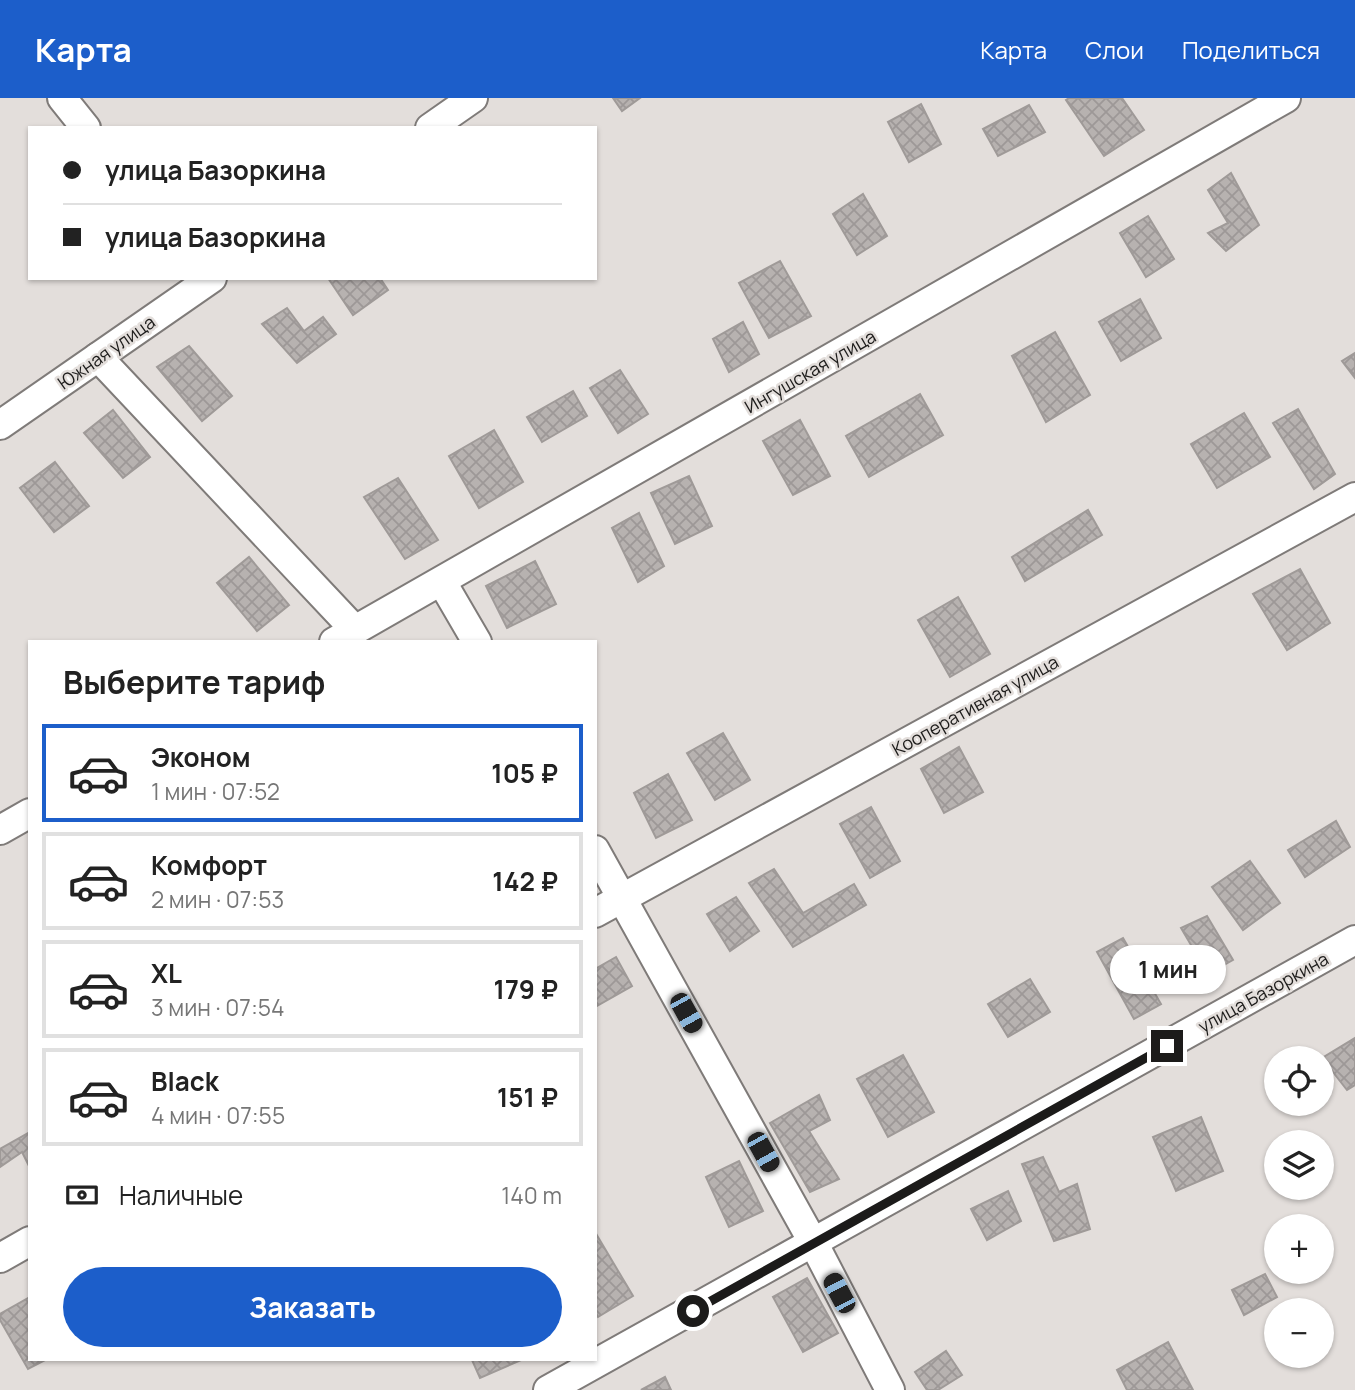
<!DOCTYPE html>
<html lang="ru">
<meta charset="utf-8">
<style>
:root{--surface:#fff;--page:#f6f6f6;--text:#222;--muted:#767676;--line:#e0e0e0;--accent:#1c5eca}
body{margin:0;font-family:Manrope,sans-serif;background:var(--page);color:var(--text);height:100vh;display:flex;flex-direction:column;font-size:26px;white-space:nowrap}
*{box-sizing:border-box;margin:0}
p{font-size:23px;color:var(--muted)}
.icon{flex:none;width:38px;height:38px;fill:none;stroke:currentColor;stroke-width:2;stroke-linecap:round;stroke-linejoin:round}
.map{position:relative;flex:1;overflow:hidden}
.panel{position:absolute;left:28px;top:542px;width:569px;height:721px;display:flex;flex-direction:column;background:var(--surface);border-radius:0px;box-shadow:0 2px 5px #0004}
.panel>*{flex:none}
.top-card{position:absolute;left:28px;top:28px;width:569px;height:154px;border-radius:0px;box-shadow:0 2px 5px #0004;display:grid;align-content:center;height:154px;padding:0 35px;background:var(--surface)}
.tools{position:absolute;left:1264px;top:948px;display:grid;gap:14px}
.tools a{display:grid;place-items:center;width:70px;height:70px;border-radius:50%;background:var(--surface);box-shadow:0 2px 5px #0004;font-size:35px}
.end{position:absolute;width:32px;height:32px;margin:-16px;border:9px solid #1c1b1a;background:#fff;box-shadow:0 0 0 4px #fff}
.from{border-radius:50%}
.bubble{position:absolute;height:49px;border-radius:24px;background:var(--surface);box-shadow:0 2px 5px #0004;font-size:23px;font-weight:700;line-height:49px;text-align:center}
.car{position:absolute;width:21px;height:42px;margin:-21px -10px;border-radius:9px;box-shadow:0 0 5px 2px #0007;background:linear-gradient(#222 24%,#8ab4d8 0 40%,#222 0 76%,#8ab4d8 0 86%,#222 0)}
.top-card b{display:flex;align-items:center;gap:24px;height:66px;font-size:26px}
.top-card b+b{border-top:2px solid var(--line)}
.top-card i{width:18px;height:18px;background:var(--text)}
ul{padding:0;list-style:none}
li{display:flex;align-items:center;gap:21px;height:98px;margin:0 14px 10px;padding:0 21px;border:4px solid var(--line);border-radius:0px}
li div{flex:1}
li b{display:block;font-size:26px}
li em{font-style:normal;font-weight:700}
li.current{border-color:var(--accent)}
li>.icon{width:63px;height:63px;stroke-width:1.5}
h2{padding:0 35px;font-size:32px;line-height:84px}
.pay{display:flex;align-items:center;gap:18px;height:77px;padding:0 35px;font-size:26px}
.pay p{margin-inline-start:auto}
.primary-button{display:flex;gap:14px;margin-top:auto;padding:14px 35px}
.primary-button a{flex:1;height:80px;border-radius:42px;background:var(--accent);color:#fff;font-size:28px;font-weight:700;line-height:80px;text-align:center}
header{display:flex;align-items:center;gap:42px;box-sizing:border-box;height:98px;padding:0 35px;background:var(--accent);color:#fff}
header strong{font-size:33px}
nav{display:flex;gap:38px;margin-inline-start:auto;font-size:24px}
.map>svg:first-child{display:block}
.building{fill:url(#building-cross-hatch);stroke:#9f9a98;stroke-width:2}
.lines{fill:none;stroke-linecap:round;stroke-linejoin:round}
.minor-casing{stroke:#7f7b79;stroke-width:32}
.minor{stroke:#fff;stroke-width:28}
.route{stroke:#1c1b1a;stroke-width:9}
.labels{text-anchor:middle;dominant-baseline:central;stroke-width:5;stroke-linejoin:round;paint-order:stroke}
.street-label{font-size:18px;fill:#1c1b1a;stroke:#e3dedb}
</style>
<header>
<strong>Карта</strong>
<nav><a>Карта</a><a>Слои</a><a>Поделиться</a></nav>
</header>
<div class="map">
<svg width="1355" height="1292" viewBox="0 0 1355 1292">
<defs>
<pattern id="building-cross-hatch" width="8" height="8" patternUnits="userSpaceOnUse" patternTransform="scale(1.75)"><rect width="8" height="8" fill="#b7b2b0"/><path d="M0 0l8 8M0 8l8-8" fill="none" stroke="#9d9897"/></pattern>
</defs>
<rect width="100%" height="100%" fill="#e3dedb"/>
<!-- building -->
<g class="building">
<path d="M 613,0 L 640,0 L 622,13 Z"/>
<path d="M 1069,0 L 1122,0 L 1144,32 L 1104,58 L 1066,2 Z"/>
<path d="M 921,6 L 941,46 L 909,64 L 888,24 Z"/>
<path d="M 1029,7 L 1045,34 L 998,58 L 983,31 Z"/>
<path d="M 1231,75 L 1259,127 L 1226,153 L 1208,135 L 1228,125 L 1208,92 Z"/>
<path d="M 863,96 L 887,138 L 857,157 L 833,116 Z"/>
<path d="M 1148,118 L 1174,161 L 1146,179 L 1120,135 Z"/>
<path d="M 780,163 L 811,218 L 769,240 L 739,185 Z"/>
<path d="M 328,180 L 380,180 L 388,192 L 353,217 Z"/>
<path d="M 1140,201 L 1161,240 L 1121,263 L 1099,224 Z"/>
<path d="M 287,210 L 304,233 L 323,219 L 336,236 L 297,265 L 262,226 Z"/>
<path d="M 743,224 L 759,256 L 729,274 L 713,241 Z"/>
<path d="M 1055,234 L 1090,297 L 1046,324 L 1012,258 Z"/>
<path d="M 189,248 L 232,298 L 202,323 L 157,269 Z"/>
<path d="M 1355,255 L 1355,280 L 1342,263 Z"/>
<path d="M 620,272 L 648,316 L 618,335 L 590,290 Z"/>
<path d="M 573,293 L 587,318 L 542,344 L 527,319 Z"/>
<path d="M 920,296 L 943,337 L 869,379 L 846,338 Z"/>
<path d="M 1298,311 L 1335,376 L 1314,391 L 1273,325 Z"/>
<path d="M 113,312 L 150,359 L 123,380 L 84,335 Z"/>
<path d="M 1244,315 L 1270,359 L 1217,390 L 1191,346 Z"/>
<path d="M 800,322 L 830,378 L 793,397 L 763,343 Z"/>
<path d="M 494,332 L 523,384 L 479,410 L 449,358 Z"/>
<path d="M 55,364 L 89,408 L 54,434 L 20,390 Z"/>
<path d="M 689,378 L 712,428 L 675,446 L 651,395 Z"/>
<path d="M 398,380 L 438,442 L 405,461 L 364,399 Z"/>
<path d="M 1088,412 L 1102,437 L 1025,483 L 1012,459 Z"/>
<path d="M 639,415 L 664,468 L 638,484 L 612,430 Z"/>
<path d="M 249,459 L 289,507 L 257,533 L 217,485 Z"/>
<path d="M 535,463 L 556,506 L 507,530 L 486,488 Z"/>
<path d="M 1300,471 L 1330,525 L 1287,552 L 1253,496 Z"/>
<path d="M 958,499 L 990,556 L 950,579 L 918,522 Z"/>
<path d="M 723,635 L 750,682 L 715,702 L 687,655 Z"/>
<path d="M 959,649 L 983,694 L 944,715 L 921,671 Z"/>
<path d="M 668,676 L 692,722 L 656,740 L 634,695 Z"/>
<path d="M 871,709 L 900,763 L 870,780 L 840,726 Z"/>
<path d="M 1336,723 L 1350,749 L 1305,779 L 1288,752 Z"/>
<path d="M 1250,763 L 1280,805 L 1243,832 L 1212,789 Z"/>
<path d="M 774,771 L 803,815 L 854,786 L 866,807 L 793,849 L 749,785 Z"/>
<path d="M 736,799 L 759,833 L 730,853 L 707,816 Z"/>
<path d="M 1207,818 L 1233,862 L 1208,876 L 1181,830 Z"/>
<path d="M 1123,840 L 1161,906 L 1134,921 L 1097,854 Z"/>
<path d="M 616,859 L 632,888 L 595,909 L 595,871 Z"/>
<path d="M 1030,881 L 1050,914 L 1008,939 L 988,906 Z"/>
<path d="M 1355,940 L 1355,987 L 1347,992 L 1322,960 Z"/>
<path d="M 903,957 L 934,1014 L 888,1039 L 857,981 Z"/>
<path d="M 819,997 L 830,1022 L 809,1033 L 839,1081 L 810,1094 L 770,1025 Z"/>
<path d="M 1201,1019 L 1223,1073 L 1176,1093 L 1153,1039 Z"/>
<path d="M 30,1034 L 30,1070 L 22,1054 L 0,1069 L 0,1051 Z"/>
<path d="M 1043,1059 L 1059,1094 L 1077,1086 L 1090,1131 L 1054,1143 L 1022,1066 Z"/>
<path d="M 739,1063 L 763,1113 L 729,1129 L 706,1079 Z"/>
<path d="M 1008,1093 L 1021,1123 L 987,1142 L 971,1111 Z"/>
<path d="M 595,1134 L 633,1198 L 598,1219 L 595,1214 Z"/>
<path d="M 1265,1176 L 1277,1199 L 1244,1217 L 1232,1192 Z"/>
<path d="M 807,1180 L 838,1235 L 803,1254 L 773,1199 Z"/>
<path d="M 30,1199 L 30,1262 L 45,1262 L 28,1271 L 0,1222 L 0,1216 Z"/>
<path d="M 1168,1244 L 1193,1292 L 1127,1292 L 1117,1272 Z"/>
<path d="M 946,1253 L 962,1277 L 938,1292 L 927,1292 L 915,1274 Z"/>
<path d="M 472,1262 L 521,1262 L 480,1280 Z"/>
<path d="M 665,1279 L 671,1292 L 641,1292 Z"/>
</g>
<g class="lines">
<!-- minor casing -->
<g class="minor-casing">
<g id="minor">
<path d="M 62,0 L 86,30"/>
<path d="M 430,30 L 473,0"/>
<path d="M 98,259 L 355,532"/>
<path d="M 0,327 L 212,180"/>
<path d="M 442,484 L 477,544"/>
<path d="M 334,544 L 1286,0"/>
<path d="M 0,732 L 30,715"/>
<path d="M 595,752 L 814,1146 L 890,1292"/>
<path d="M 595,815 L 1355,399"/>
<path d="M 0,1160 L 30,1143"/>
<path d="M 548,1292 L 1355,842"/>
</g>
</g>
<!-- minor -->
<use href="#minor" class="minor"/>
</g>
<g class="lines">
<!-- route -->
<path class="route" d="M 693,1213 L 1167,948"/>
</g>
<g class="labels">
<!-- street labels -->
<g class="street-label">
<text transform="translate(106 254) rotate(-35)">Южная улица</text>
<text transform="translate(810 273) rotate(-30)">Ингушская улица</text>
<text transform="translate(975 607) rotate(-29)">Кооперативная улица</text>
<text transform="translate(1263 894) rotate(-29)">улица Базоркина</text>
</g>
</g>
</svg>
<div class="tools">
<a><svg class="icon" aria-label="locate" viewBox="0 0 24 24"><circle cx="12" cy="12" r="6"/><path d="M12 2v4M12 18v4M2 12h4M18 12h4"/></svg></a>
<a><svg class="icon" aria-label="layers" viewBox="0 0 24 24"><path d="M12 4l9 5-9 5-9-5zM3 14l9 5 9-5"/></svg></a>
<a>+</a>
<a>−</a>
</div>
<i class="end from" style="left:693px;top:1213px"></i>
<i class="end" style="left:1167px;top:948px"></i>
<div class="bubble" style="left:1110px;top:847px;width:116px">1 мин</div>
<i class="car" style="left:686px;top:915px;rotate:151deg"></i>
<i class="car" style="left:763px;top:1054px;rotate:151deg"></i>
<i class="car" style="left:839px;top:1195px;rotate:332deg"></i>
<div class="top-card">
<b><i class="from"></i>улица Базоркина</b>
<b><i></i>улица Базоркина</b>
</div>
<section class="panel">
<h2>Выберите тариф</h2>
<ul>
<li class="current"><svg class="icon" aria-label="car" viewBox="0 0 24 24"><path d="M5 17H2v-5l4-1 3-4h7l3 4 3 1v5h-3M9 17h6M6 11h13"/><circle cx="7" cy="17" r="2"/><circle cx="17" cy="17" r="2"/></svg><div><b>Эконом</b><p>1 мин · 07:52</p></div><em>105 ₽</em></li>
<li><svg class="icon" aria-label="car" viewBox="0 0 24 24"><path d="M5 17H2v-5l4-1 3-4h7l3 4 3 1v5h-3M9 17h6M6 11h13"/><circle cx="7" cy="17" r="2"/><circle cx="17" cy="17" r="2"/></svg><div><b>Комфорт</b><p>2 мин · 07:53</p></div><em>142 ₽</em></li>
<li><svg class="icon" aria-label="car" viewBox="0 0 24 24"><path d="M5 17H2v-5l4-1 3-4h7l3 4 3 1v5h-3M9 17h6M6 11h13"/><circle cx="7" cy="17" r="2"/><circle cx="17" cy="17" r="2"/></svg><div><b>XL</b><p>3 мин · 07:54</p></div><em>179 ₽</em></li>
<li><svg class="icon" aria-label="car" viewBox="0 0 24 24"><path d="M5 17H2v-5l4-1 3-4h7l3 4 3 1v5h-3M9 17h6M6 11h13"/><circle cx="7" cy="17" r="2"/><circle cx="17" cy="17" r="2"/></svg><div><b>Black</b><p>4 мин · 07:55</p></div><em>151 ₽</em></li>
</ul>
<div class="pay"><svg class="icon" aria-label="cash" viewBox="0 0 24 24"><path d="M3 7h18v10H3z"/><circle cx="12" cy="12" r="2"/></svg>Наличные<p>140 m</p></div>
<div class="primary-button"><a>Заказать</a></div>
</section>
</div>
